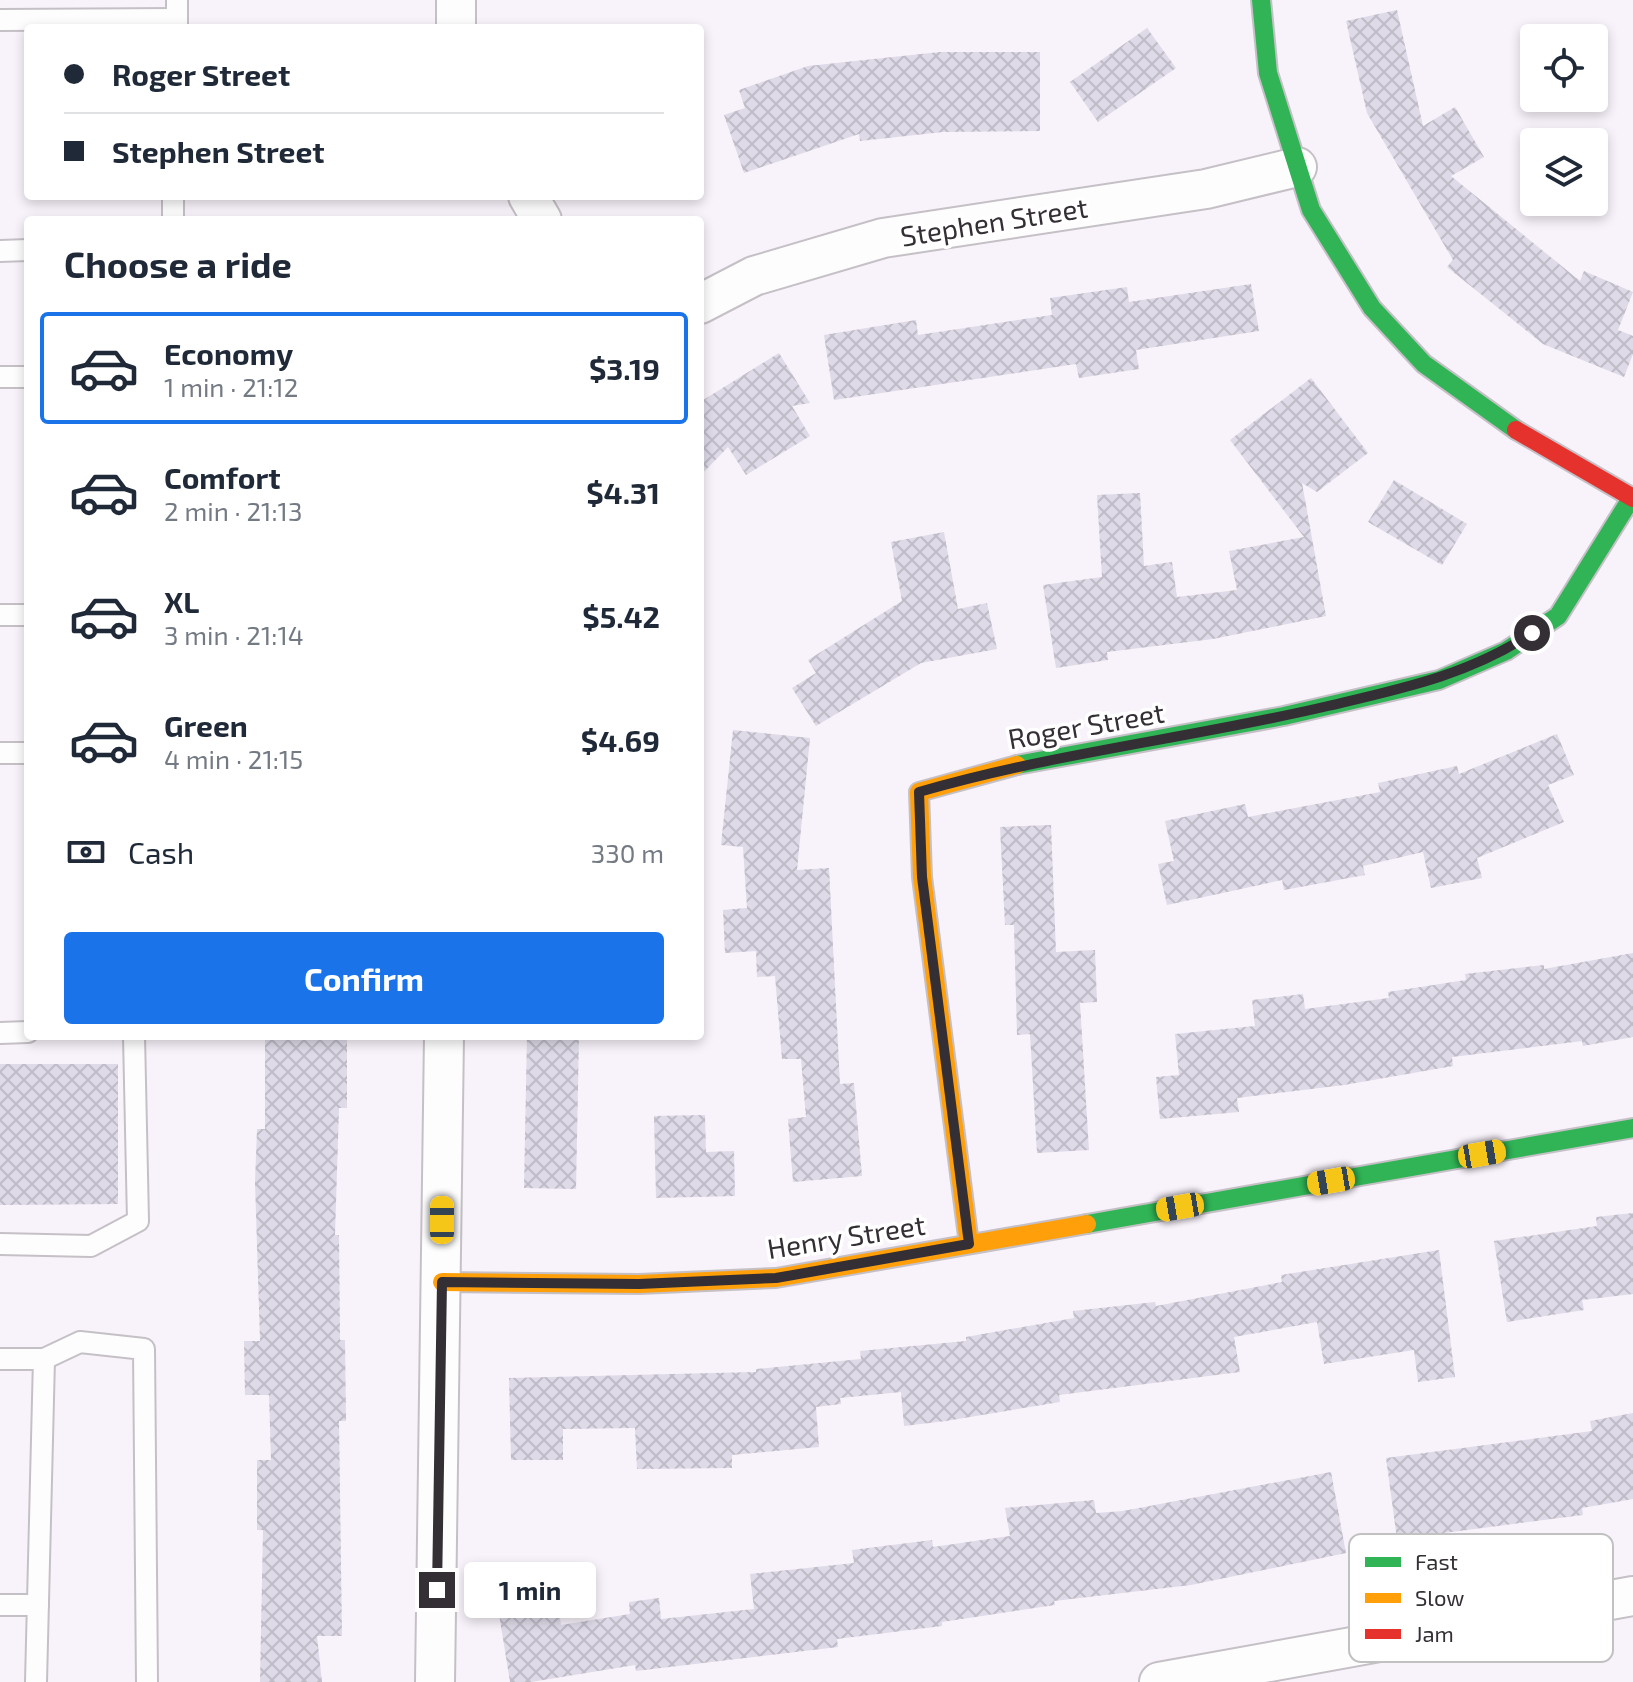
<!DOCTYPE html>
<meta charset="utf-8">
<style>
:root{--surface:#fff;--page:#f6f6f7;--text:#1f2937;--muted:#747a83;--line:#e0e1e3;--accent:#1a73e8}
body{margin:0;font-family:"Exo 2",sans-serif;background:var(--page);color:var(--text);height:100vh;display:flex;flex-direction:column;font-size:30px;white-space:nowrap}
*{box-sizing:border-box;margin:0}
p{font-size:26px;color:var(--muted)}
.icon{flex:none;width:44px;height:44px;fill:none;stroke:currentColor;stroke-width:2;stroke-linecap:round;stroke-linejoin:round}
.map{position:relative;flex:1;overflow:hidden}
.panel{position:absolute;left:24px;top:216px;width:680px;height:824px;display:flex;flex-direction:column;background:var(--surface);border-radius:8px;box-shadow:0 4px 12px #0003}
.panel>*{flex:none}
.banner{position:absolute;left:24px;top:24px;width:680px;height:176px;border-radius:8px;box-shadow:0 4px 12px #0003;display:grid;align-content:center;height:176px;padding:0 40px;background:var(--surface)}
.fabs{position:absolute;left:1520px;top:24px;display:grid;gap:16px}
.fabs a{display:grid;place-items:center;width:88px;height:88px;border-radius:8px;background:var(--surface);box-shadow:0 4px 12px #0003;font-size:40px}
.end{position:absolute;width:36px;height:36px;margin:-18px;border:10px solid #342f35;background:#fff;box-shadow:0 0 0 4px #fff}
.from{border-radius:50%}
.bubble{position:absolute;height:56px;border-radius:8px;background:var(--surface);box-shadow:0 4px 12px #0003;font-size:26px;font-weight:700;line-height:56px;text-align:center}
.car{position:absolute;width:24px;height:48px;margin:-24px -12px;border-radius:10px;box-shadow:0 0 6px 2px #0007;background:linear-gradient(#f5c518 24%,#345 0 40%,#f5c518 0 76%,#345 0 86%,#f5c518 0)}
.banner b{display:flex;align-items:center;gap:28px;height:76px;font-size:30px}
.banner b+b{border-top:2px solid var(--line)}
.banner i{width:20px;height:20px;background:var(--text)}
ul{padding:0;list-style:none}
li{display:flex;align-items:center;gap:24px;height:112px;margin:0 16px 12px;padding:0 24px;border:4px solid transparent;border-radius:8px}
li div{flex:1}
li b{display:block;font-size:30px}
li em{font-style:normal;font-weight:700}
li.current{border-color:var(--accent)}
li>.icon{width:72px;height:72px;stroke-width:1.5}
h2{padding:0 40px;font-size:36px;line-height:96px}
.pay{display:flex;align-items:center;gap:20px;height:88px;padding:0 40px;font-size:30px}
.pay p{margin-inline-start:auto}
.cta{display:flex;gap:16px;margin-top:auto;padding:16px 40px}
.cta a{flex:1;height:92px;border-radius:8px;background:var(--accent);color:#fff;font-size:32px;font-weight:700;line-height:92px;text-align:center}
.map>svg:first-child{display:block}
.building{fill:url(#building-cross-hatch)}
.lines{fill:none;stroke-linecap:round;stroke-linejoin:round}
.lane-casing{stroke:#c5c0c6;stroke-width:24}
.street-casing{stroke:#c5c0c6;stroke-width:42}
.fast-casing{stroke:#c5c0c6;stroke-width:22}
.slow-casing{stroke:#c5c0c6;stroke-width:22}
.jam-casing{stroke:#c5c0c6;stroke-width:22}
.lane{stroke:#fefdfe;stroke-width:20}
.street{stroke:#fefdfe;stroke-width:38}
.fast{stroke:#30b455;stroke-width:18}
.slow{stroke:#ff9f0a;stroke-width:18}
.jam{stroke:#e5322d;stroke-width:18}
.route{stroke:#342f35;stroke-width:10}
.labels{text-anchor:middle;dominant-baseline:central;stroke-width:7;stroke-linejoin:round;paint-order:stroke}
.street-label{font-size:28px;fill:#342f35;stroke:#fff}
.key{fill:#fff;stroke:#c2c1c2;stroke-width:2}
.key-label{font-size:22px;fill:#342f35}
</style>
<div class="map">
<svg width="1633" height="1682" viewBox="0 0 1633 1682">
<defs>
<pattern id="building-cross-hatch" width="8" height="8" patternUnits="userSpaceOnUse" patternTransform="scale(2)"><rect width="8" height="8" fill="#dedae7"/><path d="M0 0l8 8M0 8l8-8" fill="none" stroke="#bfbbc7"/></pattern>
</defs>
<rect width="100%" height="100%" fill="#f8f2fa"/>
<!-- building -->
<g class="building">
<path d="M 1397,10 L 1423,126 L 1455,107 L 1484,157 L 1451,176 L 1580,281 L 1584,271 L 1633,292 L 1618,330 L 1633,336 L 1633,354 L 1624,377 L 1543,344 L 1447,267 L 1453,260 L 1367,113 L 1346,21 Z"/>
<path d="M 1147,28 L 1176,68 L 1098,122 L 1070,82 Z"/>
<path d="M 940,52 L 1040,52 L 1040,131 L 943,132 L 860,141 L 859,134 L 744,173 L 724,115 L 745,108 L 739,90 L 808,66 Z"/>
<path d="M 1251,284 L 1259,331 L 1136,350 L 1139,369 L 1079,378 L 1076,364 L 834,400 L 824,335 L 916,320 L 918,335 L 1052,315 L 1050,298 L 1127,287 L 1129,302 Z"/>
<path d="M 779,353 L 810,403 L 792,406 L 810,436 L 746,475 L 728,447 L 700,476 L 700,402 Z"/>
<path d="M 1311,378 L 1368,453 L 1317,492 L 1302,483 L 1326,616 L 1213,639 L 1107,652 L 1108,660 L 1056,668 L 1043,585 L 1102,577 L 1097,495 L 1140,493 L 1144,566 L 1172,562 L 1177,597 L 1237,590 L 1229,551 L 1304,537 L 1230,440 Z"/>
<path d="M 1394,480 L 1467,524 L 1442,565 L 1368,522 Z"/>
<path d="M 944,532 L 958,609 L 987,603 L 997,649 L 921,663 L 816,726 L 792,688 L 816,673 L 808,660 L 902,601 L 891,542 Z"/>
<path d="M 733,730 L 810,738 L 797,870 L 829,868 L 840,1084 L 854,1083 L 862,1176 L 793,1182 L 788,1119 L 806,1117 L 801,1059 L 782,1059 L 775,976 L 757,977 L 756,951 L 725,953 L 723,910 L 747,908 L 743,847 L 721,845 Z"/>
<path d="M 1557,734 L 1574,775 L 1548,785 L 1564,822 L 1477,858 L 1482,878 L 1431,888 L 1423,852 L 1363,866 L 1365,875 L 1284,890 L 1282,880 L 1167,905 L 1158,864 L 1174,861 L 1165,821 L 1245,804 L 1248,817 L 1380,792 L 1378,783 L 1457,766 L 1459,774 Z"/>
<path d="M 1051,825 L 1056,952 L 1095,950 L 1097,1002 L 1080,1003 L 1089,1150 L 1037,1153 L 1030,1034 L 1017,1035 L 1014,925 L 1005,925 L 1000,827 Z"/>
<path d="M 1633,953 L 1633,1037 L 1583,1046 L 1582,1041 L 1452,1057 L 1453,1066 L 1344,1085 L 1237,1098 L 1239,1112 L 1160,1119 L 1156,1077 L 1179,1075 L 1175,1034 L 1255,1026 L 1252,1000 L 1303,994 L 1305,1009 L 1389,998 L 1388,992 L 1466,980 L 1465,974 L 1544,965 L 1544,969 Z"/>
<path d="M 265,1036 L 347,1036 L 347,1108 L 339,1108 L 335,1235 L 339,1235 L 340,1340 L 345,1340 L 346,1421 L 339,1421 L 342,1636 L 317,1636 L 322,1682 L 260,1682 L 263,1530 L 257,1530 L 257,1460 L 271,1460 L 269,1395 L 245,1395 L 244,1341 L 260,1341 L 255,1182 L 257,1129 L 265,1129 Z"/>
<path d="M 527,1036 L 579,1036 L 576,1189 L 524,1188 Z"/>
<path d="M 0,1064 L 118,1064 L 118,1204 L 0,1205 Z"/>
<path d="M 705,1115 L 706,1152 L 734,1151 L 735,1196 L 656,1198 L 654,1116 Z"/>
<path d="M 1633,1213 L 1633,1294 L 1582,1300 L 1584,1310 L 1507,1322 L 1494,1241 L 1597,1226 L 1596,1217 Z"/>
<path d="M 1439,1250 L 1455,1377 L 1418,1382 L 1414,1350 L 1324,1364 L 1317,1322 L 1234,1337 L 1240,1372 L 1059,1395 L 1060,1402 L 946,1421 L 904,1426 L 901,1392 L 840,1398 L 841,1404 L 816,1407 L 819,1447 L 732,1455 L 732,1468 L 637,1469 L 635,1428 L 563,1429 L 563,1460 L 511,1460 L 509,1378 L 756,1372 L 756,1369 L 861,1359 L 860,1351 L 966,1341 L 966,1337 L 1074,1318 L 1073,1311 L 1155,1302 L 1156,1306 L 1282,1282 L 1281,1275 Z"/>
<path d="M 1633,1413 L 1633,1499 L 1582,1508 L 1583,1515 L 1397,1539 L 1386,1458 L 1592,1431 L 1590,1421 Z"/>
<path d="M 1331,1472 L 1346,1553 L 1191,1585 L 1054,1601 L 1055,1605 L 942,1622 L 942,1626 L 837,1639 L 838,1647 L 636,1671 L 635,1665 L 531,1682 L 510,1682 L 499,1614 L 558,1604 L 561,1625 L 630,1614 L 629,1602 L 659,1598 L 661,1619 L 754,1609 L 750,1574 L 854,1563 L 852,1550 L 932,1540 L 933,1547 L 1010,1536 L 1005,1508 L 1094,1500 L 1096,1513 L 1123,1511 Z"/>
</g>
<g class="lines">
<!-- lane casing -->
<g class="lane-casing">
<g id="lane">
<path d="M 0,20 L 177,19"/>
<path d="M 177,28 L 177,0"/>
<path d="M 173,220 L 173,196"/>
<path d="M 0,251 L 28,250"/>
<path d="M 0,377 L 28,377"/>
<path d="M 0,615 L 28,615"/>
<path d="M 0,753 L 28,753"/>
<path d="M 0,1033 L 28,1032"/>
<path d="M 0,1244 L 91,1246 L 138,1221 L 134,1036"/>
<path d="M 0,1359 L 44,1359 L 36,1682"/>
<path d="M 44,1359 L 80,1342 L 144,1349 L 147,1682"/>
<path d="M 0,1605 L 38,1605"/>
</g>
</g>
<!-- street casing -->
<g class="street-casing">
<g id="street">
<path d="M 456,0 L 456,28"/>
<path d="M 528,196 L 542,220"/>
<path d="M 700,304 L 754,276 L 883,238 L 1206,189 L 1297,167"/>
<path d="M 435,1682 L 444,1036"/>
<path d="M 1159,1682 L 1633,1596"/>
</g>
</g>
<!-- fast casing -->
<g class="fast-casing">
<g id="fast">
<path d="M 1261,0 L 1268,73 L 1311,210 L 1372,308 L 1424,364 L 1516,430"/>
<path d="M 1017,765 L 1284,716 L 1439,680 L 1506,651 L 1558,616 L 1632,497"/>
<path d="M 1087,1224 L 1633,1128"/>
</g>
</g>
<!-- slow casing -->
<g class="slow-casing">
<g id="slow">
<path d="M 969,1244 L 922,877 L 919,792 L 1017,765"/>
<path d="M 442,1282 L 639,1284 L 776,1278 L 1087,1224"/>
</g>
</g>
<!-- jam casing -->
<g class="jam-casing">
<path id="jam" d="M 1516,430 L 1633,498"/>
</g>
<!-- lane -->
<use href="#lane" class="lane"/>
<!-- street -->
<use href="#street" class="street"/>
<!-- fast -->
<use href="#fast" class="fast"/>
<!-- slow -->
<use href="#slow" class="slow"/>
<!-- jam -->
<use href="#jam" class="jam"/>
</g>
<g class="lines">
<!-- route -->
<path class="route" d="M 437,1590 L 442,1282 L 639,1284 L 776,1278 L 969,1244 L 922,877 L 919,792 C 1053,753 1192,738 1328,706 C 1400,689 1469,675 1532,633"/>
</g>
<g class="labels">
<!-- street labels -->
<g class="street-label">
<text transform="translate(994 221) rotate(-9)">Stephen Street</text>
<text transform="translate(1086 725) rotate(-10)">Roger Street</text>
<text transform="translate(846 1236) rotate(-9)">Henry Street</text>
</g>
</g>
<!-- legend -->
<rect x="1349" y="1534" width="264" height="128" rx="12" class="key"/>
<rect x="1365" y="1557" width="36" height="10" fill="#30b455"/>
<rect x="1365" y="1593" width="36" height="10" fill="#ff9f0a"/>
<rect x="1365" y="1629" width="36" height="10" fill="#e5322d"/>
<g class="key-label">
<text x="1415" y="1570">Fast</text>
<text x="1415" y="1606">Slow</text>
<text x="1415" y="1642">Jam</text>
</g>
</svg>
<div class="fabs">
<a><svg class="icon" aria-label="locate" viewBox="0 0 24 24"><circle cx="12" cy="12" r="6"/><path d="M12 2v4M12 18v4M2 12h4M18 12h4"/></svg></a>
<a><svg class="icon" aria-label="layers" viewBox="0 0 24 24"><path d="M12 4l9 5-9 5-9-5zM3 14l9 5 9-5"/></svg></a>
</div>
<i class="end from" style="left:1532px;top:633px"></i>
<i class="end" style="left:437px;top:1590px"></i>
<div class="bubble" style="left:464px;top:1562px;width:132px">1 min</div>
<i class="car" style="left:1482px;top:1154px;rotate:80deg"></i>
<i class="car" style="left:1331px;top:1181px;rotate:260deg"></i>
<i class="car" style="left:1180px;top:1207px;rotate:260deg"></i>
<i class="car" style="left:442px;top:1220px;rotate:0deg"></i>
<div class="banner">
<b><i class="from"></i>Roger Street</b>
<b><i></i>Stephen Street</b>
</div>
<section class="panel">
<h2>Choose a ride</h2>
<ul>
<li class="current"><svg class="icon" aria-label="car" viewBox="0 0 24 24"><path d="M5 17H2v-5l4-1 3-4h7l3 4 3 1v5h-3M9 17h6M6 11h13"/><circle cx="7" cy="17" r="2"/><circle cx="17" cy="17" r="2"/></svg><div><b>Economy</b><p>1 min · 21:12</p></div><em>$3.19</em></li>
<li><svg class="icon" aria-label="car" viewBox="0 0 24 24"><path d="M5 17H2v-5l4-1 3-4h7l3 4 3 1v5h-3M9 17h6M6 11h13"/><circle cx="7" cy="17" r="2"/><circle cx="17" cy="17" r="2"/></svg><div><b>Comfort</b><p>2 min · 21:13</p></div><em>$4.31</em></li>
<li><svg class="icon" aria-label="car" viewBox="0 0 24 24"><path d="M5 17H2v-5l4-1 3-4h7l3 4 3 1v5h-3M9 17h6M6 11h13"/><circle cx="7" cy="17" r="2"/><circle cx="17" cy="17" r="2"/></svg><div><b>XL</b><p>3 min · 21:14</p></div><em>$5.42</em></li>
<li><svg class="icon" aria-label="car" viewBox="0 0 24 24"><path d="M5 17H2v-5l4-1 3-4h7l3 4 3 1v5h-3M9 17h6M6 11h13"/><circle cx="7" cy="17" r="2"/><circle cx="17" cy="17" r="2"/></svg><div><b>Green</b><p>4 min · 21:15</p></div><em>$4.69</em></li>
</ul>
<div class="pay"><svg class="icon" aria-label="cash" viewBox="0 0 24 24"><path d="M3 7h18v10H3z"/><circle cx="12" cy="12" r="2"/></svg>Cash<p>330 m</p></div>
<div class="cta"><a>Confirm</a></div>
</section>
</div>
